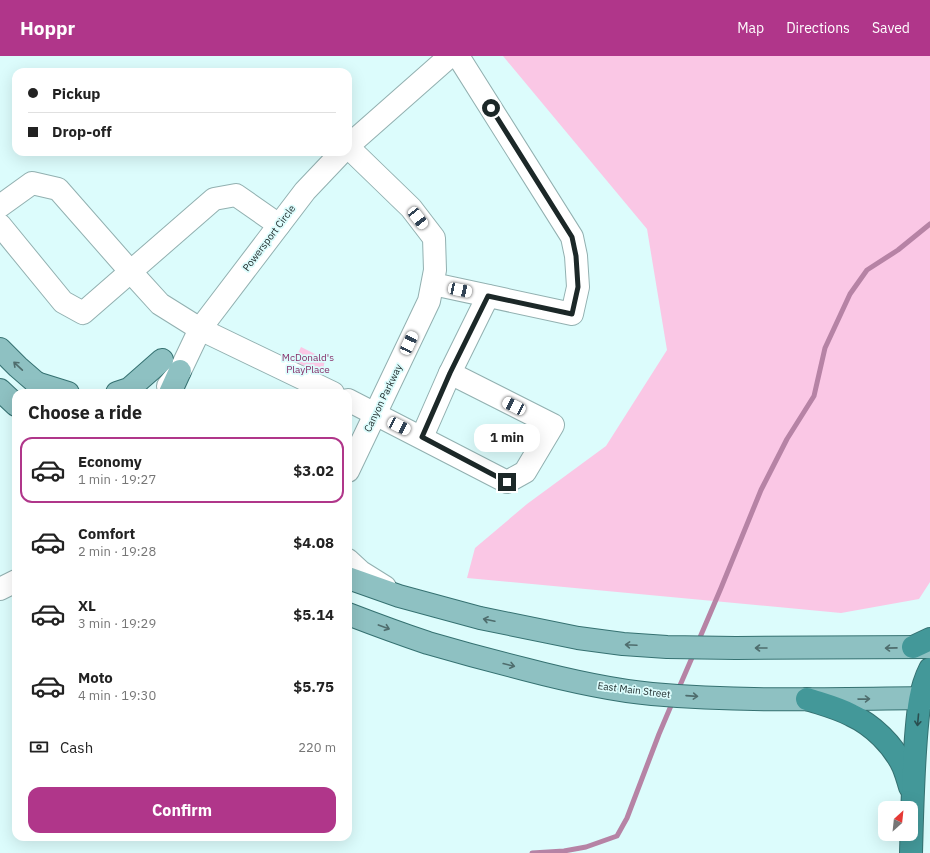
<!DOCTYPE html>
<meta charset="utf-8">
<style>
:root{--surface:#fff;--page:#f2f2f2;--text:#222;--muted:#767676;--line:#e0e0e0;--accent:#b0368a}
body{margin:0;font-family:"IBM Plex Sans",sans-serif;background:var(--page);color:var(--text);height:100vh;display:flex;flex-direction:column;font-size:15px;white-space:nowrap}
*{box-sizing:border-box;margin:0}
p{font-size:13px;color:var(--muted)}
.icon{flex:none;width:22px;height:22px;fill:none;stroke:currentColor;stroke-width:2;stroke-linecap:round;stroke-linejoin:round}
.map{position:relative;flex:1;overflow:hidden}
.details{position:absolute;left:12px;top:333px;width:340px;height:452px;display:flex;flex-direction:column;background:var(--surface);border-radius:12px;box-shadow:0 4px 16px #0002}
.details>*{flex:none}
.hud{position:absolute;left:12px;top:12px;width:340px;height:88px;border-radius:12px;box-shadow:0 4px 16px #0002;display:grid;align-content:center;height:88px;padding:0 16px;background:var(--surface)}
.needle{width:26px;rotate:27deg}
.buttons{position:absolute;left:878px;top:745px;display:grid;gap:8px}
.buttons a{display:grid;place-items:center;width:40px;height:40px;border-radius:8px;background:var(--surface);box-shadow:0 4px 16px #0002;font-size:20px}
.end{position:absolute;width:18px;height:18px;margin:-9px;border:5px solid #1c2828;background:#fff;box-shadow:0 0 0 2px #fff}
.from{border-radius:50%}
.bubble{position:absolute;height:28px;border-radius:12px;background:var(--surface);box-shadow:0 4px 16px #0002;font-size:13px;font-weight:700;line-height:28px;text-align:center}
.car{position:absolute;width:12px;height:24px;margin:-12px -6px;border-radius:5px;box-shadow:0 0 3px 1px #0007;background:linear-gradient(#fff 24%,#345 0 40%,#fff 0 76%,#345 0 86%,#fff 0)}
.hud b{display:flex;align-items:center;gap:14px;height:38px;font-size:15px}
.hud b+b{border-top:1px solid var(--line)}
.hud i{width:10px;height:10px;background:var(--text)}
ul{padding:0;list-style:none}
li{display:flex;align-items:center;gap:12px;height:66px;margin:0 8px 6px;padding:0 8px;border:2px solid transparent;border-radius:12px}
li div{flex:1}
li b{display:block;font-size:15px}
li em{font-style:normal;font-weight:700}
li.selected{border-color:var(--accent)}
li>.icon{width:36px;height:36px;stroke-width:1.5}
h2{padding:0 16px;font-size:18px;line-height:48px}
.pay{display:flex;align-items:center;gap:10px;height:44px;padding:0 16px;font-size:15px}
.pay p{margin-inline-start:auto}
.button{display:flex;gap:8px;margin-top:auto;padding:8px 16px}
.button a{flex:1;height:46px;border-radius:12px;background:var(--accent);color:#fff;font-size:16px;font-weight:700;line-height:46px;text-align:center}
header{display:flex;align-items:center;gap:24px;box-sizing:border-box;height:56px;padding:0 20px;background:var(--accent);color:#fff}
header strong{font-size:19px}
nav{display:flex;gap:22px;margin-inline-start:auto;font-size:14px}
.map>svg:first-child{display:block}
.green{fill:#fac7e5}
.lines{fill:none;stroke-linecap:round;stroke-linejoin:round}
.stream{stroke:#b683a5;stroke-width:5}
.minor-casing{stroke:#92b0b0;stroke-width:24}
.major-casing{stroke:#357171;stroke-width:24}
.highway-casing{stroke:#357171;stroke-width:24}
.minor{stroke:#fff;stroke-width:22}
.major{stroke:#8ec1c2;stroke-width:22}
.highway{stroke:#439899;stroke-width:22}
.oneway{stroke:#4f6d6d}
.oneway2{stroke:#2a4f50}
.route{stroke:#1c2828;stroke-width:5}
.labels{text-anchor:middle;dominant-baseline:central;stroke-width:3.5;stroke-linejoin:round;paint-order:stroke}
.street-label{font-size:10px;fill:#1c2828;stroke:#dcfcfc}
.park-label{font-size:10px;fill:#862e69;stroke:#dcfcfc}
</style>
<header>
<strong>Hoppr</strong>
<nav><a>Map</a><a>Directions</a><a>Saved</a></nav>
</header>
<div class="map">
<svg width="930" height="797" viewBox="0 0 930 797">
<rect width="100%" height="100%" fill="#dcfcfc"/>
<!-- green -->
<g class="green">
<path d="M 503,0 L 930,0 L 930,526 L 919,543 L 841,557 L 467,522 L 475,492 L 527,448 L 606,390 L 667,294 L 647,173 Z"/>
<path d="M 301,291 L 325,303 L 321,326 L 291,311 Z"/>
</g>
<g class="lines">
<!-- stream -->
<g class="stream">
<path d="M 698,586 L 721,532 L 761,434 L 787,383 L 814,340 L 825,292 L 850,238 L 867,214 L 898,194 L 930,168"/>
<path d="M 678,634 L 694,597"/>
<path d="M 532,797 L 564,795 L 586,791 L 617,780 L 627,762 L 659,678 L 673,645"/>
</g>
<!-- minor casing -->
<g class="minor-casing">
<g id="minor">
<path d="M 348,90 L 450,0"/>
<path d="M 348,91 L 411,152 L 434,182 L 435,214 L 429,245 L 348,415"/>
<path d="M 0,150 L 32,127 L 58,133 L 130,215 L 160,248 L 200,273 L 333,337"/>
<path d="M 0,169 L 63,246 L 83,257 L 214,143 L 236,139 L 279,169"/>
<path d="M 433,228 L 572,258 L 578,231 L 576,200 L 572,181 L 458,0"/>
<path d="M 168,330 L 180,315 L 200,273 L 305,135 L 342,96"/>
<path d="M 348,344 L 507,426 L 525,416 L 553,369 L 450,317 L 488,240"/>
<path d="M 422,381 L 450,317"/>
<path d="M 348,504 L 361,516 L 385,531"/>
<path d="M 0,533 L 16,525"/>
</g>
</g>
<!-- major casing -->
<g class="major-casing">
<g id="major">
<path d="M 0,293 L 18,311 L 48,337"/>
<path d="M 36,327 L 68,337"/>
<path d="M 0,334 L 16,349"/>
<path d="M 117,337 L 129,333 L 162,304"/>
<path d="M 170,337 L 180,315"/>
<path d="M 348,522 L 399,540 L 480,562 L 578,582 L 623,588 L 667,591 L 736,592 L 930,591"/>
<path d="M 348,558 C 374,568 401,578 428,587 C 459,596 492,605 524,613 C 566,624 609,634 652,638 C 744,646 837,643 930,642"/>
</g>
</g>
<!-- highway casing -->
<g class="highway-casing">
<g id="highway">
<path d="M 913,591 L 930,583"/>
<path d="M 807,643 C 822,648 838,652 851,659 C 873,669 893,689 903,710 C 906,717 908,724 910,731"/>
<path d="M 911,797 C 912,758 913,720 916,681 C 918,658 919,635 930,613"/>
</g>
</g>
<!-- minor -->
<use href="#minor" class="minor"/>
<!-- major -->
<use href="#major" class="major"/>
<!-- highway -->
<use href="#highway" class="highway"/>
</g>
<!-- one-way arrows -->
<defs><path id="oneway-shaft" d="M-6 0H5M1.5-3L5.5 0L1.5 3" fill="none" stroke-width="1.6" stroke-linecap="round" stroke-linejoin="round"/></defs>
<g class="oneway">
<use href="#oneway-shaft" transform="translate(18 310) rotate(-137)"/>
<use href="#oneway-shaft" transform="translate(489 564) rotate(-168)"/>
<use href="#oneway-shaft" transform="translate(384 571) rotate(20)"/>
<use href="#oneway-shaft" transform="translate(631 589) rotate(-177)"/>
<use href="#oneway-shaft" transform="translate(761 592) rotate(-180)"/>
<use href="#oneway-shaft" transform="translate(891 592) rotate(179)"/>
<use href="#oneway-shaft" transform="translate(509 609) rotate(14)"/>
<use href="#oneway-shaft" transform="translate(692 640) rotate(4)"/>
<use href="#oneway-shaft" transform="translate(864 643) rotate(-1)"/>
</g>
<use class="oneway2" href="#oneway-shaft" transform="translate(918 664) rotate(95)"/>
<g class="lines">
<!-- route -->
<path class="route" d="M 491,52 L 572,181 L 576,200 L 578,231 L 572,258 L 488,240 L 450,317 L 422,381 L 507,426"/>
</g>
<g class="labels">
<!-- street labels -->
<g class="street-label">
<text transform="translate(269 182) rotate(-53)">Powersport Circle</text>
<text transform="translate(383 342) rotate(-64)">Canyon Parkway</text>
<text transform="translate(634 634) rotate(7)">East Main Street</text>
</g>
<!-- park labels -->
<g class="park-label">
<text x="308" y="301">McDonald's<tspan x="308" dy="12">PlayPlace</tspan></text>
</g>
</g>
</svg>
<div class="buttons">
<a><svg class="needle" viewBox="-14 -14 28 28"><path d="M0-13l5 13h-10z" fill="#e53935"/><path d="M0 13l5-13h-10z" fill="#767676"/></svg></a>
</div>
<i class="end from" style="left:491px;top:52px"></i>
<i class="end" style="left:507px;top:426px"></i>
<div class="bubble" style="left:474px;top:368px;width:66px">1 min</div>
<i class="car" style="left:418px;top:162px;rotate:142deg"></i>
<i class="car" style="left:460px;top:234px;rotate:102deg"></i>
<i class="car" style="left:409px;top:287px;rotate:25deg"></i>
<i class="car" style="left:514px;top:350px;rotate:297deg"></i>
<i class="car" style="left:399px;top:370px;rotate:117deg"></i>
<div class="hud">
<b><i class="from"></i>Pickup</b>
<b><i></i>Drop-off</b>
</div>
<section class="details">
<h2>Choose a ride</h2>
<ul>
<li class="selected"><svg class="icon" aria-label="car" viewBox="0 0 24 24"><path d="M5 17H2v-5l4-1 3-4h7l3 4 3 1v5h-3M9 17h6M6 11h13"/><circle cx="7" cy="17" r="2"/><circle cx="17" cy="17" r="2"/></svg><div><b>Economy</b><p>1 min · 19:27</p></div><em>$3.02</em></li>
<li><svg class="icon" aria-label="car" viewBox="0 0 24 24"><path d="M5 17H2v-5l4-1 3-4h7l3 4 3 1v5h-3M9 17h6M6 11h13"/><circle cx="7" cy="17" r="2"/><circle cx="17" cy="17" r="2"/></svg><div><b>Comfort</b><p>2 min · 19:28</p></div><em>$4.08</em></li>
<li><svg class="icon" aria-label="car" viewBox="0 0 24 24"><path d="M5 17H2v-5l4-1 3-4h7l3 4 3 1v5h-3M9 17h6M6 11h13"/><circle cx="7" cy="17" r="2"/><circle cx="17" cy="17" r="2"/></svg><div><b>XL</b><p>3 min · 19:29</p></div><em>$5.14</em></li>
<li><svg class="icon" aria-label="car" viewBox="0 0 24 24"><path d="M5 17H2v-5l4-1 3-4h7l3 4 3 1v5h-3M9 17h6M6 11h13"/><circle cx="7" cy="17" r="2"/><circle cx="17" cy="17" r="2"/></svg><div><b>Moto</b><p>4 min · 19:30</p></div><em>$5.75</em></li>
</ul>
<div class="pay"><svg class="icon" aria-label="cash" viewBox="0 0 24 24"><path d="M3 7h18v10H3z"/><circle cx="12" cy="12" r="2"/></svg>Cash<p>220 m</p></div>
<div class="button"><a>Confirm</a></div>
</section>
</div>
